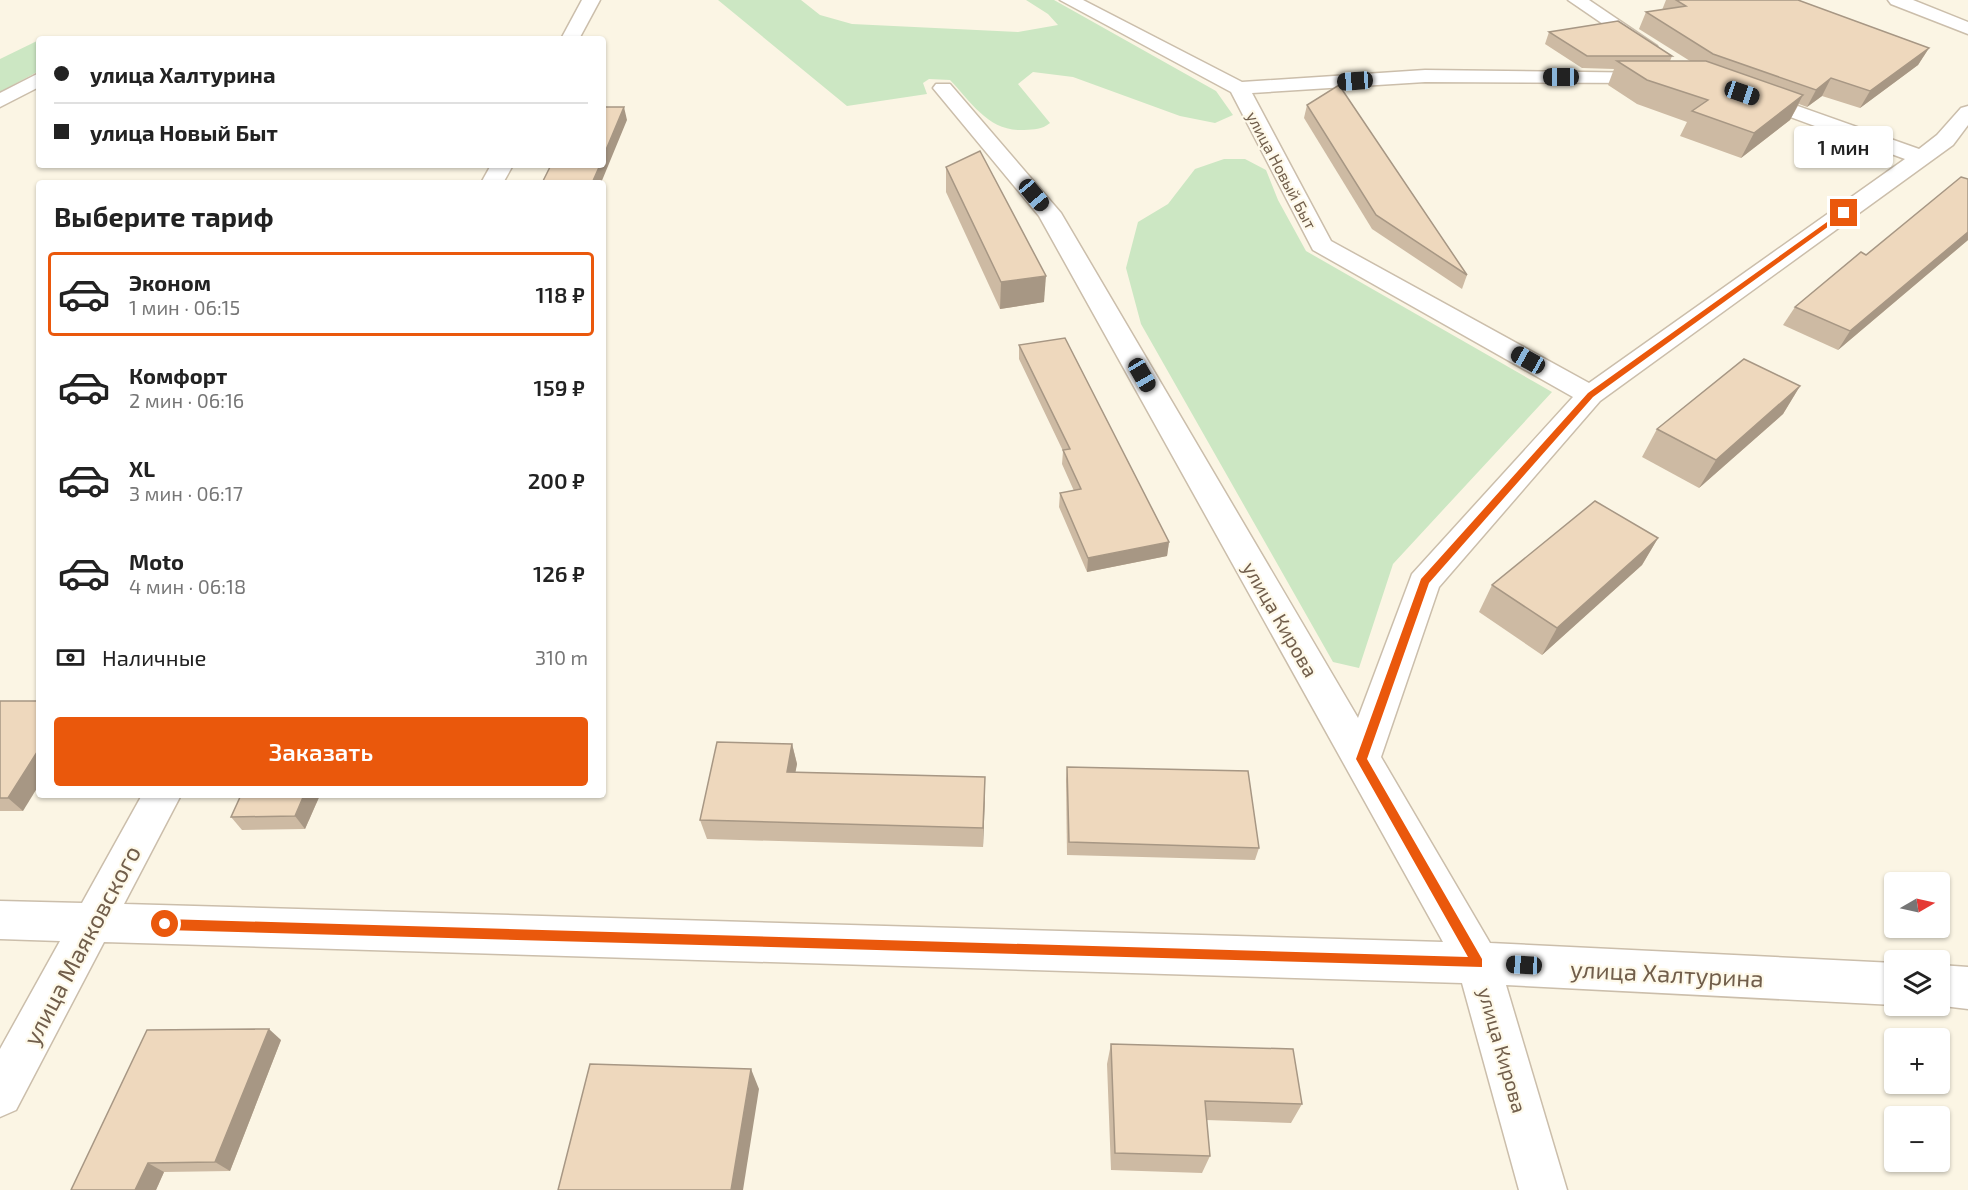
<!DOCTYPE html>
<html lang="ru">
<meta charset="utf-8">
<style>
:root{--surface:#fff;--page:#f2f2f2;--text:#222;--muted:#767676;--line:#e0e0e0;--accent:#ea580c}
body{margin:0;font-family:"Exo 2",sans-serif;background:var(--page);color:var(--text);height:100vh;display:flex;flex-direction:column;font-size:22px;white-space:nowrap}
*{box-sizing:border-box;margin:0}
p{font-size:20px;color:var(--muted)}
.icon{flex:none;width:33px;height:33px;fill:none;stroke:currentColor;stroke-width:2;stroke-linecap:round;stroke-linejoin:round}
.map{position:relative;flex:1;overflow:hidden}
.drawer{position:absolute;left:36px;top:180px;width:570px;height:618px;display:flex;flex-direction:column;background:var(--surface);border-radius:6px;box-shadow:0 2px 4px #0004}
.drawer>*{flex:none}
.banner{position:absolute;left:36px;top:36px;width:570px;height:132px;border-radius:6px;box-shadow:0 2px 4px #0004;display:grid;align-content:center;height:132px;padding:0 18px;background:var(--surface)}
.needle{width:39px;rotate:81deg}
.fabs{position:absolute;left:1884px;top:872px;display:grid;gap:12px}
.fabs a{display:grid;place-items:center;width:66px;height:66px;border-radius:6px;background:var(--surface);box-shadow:0 2px 4px #0004;font-size:30px}
.end{position:absolute;width:27px;height:27px;margin:-14px;border:8px solid #ea580c;background:#fff;box-shadow:0 0 0 3px #fff}
.from{border-radius:50%}
.bubble{position:absolute;height:42px;border-radius:6px;background:var(--surface);box-shadow:0 2px 4px #0004;font-size:20px;font-weight:600;line-height:42px;text-align:center}
.car{position:absolute;width:18px;height:36px;margin:-18px -9px;border-radius:8px;box-shadow:0 0 4px 2px #0007;background:linear-gradient(#222 24%,#8ab4d8 0 40%,#222 0 76%,#8ab4d8 0 86%,#222 0)}
.banner b{display:flex;align-items:center;gap:21px;height:57px;font-size:22px}
.banner b+b{border-top:2px solid var(--line)}
.banner i{width:15px;height:15px;background:var(--text)}
ul{padding:0;list-style:none}
li{display:flex;align-items:center;gap:18px;height:84px;margin:0 12px 9px;padding:0 6px;border:3px solid transparent;border-radius:6px}
li div{flex:1}
li b{display:block;font-size:22px}
li em{font-style:normal;font-weight:600}
li.current{border-color:var(--accent)}
li>.icon{width:54px;height:54px;stroke-width:1.5}
h2{padding:0 18px;font-size:27px;line-height:72px}
.pay{display:flex;align-items:center;gap:15px;height:66px;padding:0 18px;font-size:22px}
.pay p{margin-inline-start:auto}
.button{display:flex;gap:12px;margin-top:auto;padding:12px 18px}
.button a{flex:1;height:69px;border-radius:6px;background:var(--accent);color:#fff;font-size:24px;font-weight:600;line-height:69px;text-align:center}
.map>svg:first-child{display:block}
.green{fill:#cce7c3}
.lines{fill:none;stroke-linecap:round;stroke-linejoin:round}
.minor-casing{stroke:#cbbeab;stroke-width:3}
.minor{fill:#fff;fill-rule:evenodd}
.wall{fill:#cdbaa3}
.shaded-wall{fill:#a79784}
.building{fill:#eed8bd;stroke:#a79784;stroke-width:1.5}
.route{fill:#ea580c}
.labels{text-anchor:middle;dominant-baseline:central;stroke-width:4.5;stroke-linejoin:round;paint-order:stroke}
.far-street-label{font-size:16px;fill:#715e4b;stroke:#fef9e9}
.street-label{font-size:20px;fill:#715e4b;stroke:#fef9e9}
.near-street-label{font-size:24px;fill:#715e4b;stroke:#fef9e9}
</style>
<div class="map">
<svg width="1968" height="1190" viewBox="0 0 1968 1190">
<rect width="100%" height="100%" fill="#fbf5e4"/>
<!-- green -->
<g class="green">
<path d="M 718,0 L 801,0 L 820,15 L 852,24 L 1018,32 L 1058,25 L 1048,14 L 1026,0 L 1054,0 L 1216,91 L 1233,115 L 1215,123 L 1180,116 L 1073,77 L 1033,72 L 1018,84 L 1050,123 C 1041,130 1035,129 1024,130 C 989,132 972,103 950,80 L 929,79 L 923,83 L 927,94 L 847,106 Z"/>
<path d="M 39,40 L 39,71 L 0,92 L 0,59 Z"/>
<path d="M 1224,159 L 1245,159 L 1266,170 L 1278,200 L 1306,251 L 1552,392 L 1393,564 L 1359,668 L 1333,662 L 1141,324 L 1126,268 L 1138,222 L 1168,204 L 1195,169 Z"/>
</g>
<g class="lines">
<!-- minor casing -->
<g class="minor-casing">
<g id="minor">
<path d="M 582,0 L 600,0 L 579,39 L 561,39 Z"/>
<path d="M 1060,0 L 1083,0 L 1242,82 L 1425,70 L 1663,73 L 1666,77 L 1663,81 L 1656,83 L 1425,82 L 1252,93 L 1331,241 L 1589,383 L 1905,159 L 1747,101 L 1744,97 L 1747,93 L 1761,93 L 1919,149 L 1937,135 L 1961,108 L 1968,106 L 1968,125 L 1953,145 L 1600,401 L 1439,587 L 1381,757 L 1490,943 L 1894,963 L 1894,1005 L 1506,985 L 1567,1190 L 1519,1190 L 1462,983 L 104,942 L 16,1110 L 0,1117 L 0,1049 L 60,941 L 0,939 L 0,901 L 82,903 L 142,795 L 181,795 L 124,904 L 1443,942 L 1039,216 L 933,88 L 936,84 L 950,84 L 1061,213 L 1358,718 L 1412,574 L 1573,397 L 1313,250 L 1231,92 Z"/>
<path d="M 1568,0 L 1589,0 L 1657,46 L 1655,50 L 1641,50 Z"/>
<path d="M 1888,0 L 1913,0 L 1968,22 L 1968,34 L 1891,4 Z"/>
<path d="M 39,73 L 39,87 L 0,107 L 0,93 Z"/>
<path d="M 491,165 L 513,165 L 503,183 L 481,183 Z"/>
<path d="M 1940,965 L 1968,967 L 1968,1009 L 1935,1005 L 1940,1005 Z"/>
</g>
</g>
<!-- minor -->
<use href="#minor" class="minor"/>
</g>
<!-- wall -->
<g class="wall">
<path d="M 1666,0 L 1798,0 L 1929,48 L 1918,65 L 1860,108 L 1822,96 L 1807,107 L 1799,104 L 1790,120 L 1741,158 L 1680,136 L 1687,122 L 1637,104 L 1608,85 L 1614,69 L 1582,68 L 1545,44 L 1549,32 L 1672,56 L 1670,61 L 1690,61 L 1639,29 L 1646,12 L 1662,10 Z"/>
<path d="M 1307,105 L 1467,275 L 1462,289 L 1372,229 L 1304,118 Z"/>
<path d="M 946,167 L 1044,302 L 1000,309 L 946,192 Z"/>
<path d="M 1968,179 L 1968,240 L 1838,350 L 1783,325 L 1795,307 Z"/>
<path d="M 1019,345 L 1169,542 L 1167,556 L 1087,572 L 1059,507 L 1060,493 L 1074,491 L 1062,464 L 1063,451 L 1019,359 Z"/>
<path d="M 1800,386 L 1783,414 L 1699,488 L 1642,457 L 1657,429 Z"/>
<path d="M 1658,538 L 1642,565 L 1542,655 L 1479,612 L 1492,585 Z"/>
<path d="M 0,701 L 23,811 L 0,811 Z"/>
<path d="M 792,744 L 797,764 L 795,772 L 985,777 L 983,847 L 707,839 L 700,820 Z"/>
<path d="M 1067,767 L 1259,848 L 1255,860 L 1067,855 L 1066,780 Z"/>
<path d="M 241,795 L 320,795 L 305,829 L 242,830 L 231,817 Z"/>
<path d="M 281,1040 L 230,1171 L 164,1172 L 156,1190 L 71,1190 Z"/>
<path d="M 1111,1044 L 1302,1104 L 1291,1123 L 1206,1120 L 1210,1156 L 1202,1173 L 1111,1170 L 1107,1064 Z"/>
</g>
<!-- shaded-wall -->
<g class="shaded-wall">
<path d="M 1929,48 L 1918,65 L 1860,108 L 1870,91 Z"/>
<path d="M 1831,78 L 1822,96 L 1807,107 L 1816,90 Z"/>
<path d="M 1803,95 L 1790,120 L 1741,158 L 1754,133 Z"/>
<path d="M 624,107 L 627,120 L 601,183 L 592,183 L 600,165 L 603,165 L 603,157 Z"/>
<path d="M 1968,232 L 1968,240 L 1838,350 L 1850,331 Z"/>
<path d="M 1046,276 L 1044,302 L 1000,309 L 1001,282 Z"/>
<path d="M 1800,386 L 1783,414 L 1699,488 L 1716,460 Z"/>
<path d="M 1658,538 L 1642,565 L 1542,655 L 1557,628 Z"/>
<path d="M 1169,542 L 1167,556 L 1087,572 L 1088,558 Z"/>
<path d="M 792,744 L 797,764 L 792,791 L 787,772 Z"/>
<path d="M 39,749 L 39,785 L 23,811 L 8,798 Z"/>
<path d="M 985,777 L 985,796 L 983,847 L 983,828 Z"/>
<path d="M 304,795 L 320,795 L 305,829 L 295,816 Z"/>
<path d="M 269,1029 L 281,1040 L 230,1171 L 215,1162 Z"/>
<path d="M 751,1069 L 759,1089 L 743,1190 L 731,1190 Z"/>
<path d="M 148,1163 L 164,1172 L 156,1190 L 135,1190 Z"/>
</g>
<!-- building -->
<g class="building">
<path d="M 1676,0 L 1798,0 L 1929,48 L 1870,91 L 1831,78 L 1816,90 L 1713,54 L 1646,12 L 1686,6 Z"/>
<path d="M 1618,21 L 1672,56 L 1587,56 L 1549,32 Z"/>
<path d="M 1617,61 L 1706,61 L 1803,95 L 1754,133 L 1692,111 L 1708,100 L 1647,80 Z"/>
<path d="M 1339,85 L 1467,275 L 1376,215 L 1307,105 Z"/>
<path d="M 603,107 L 624,107 L 603,157 Z"/>
<path d="M 980,151 L 1046,276 L 1001,282 L 946,167 Z"/>
<path d="M 551,165 L 600,165 L 592,183 L 542,183 Z"/>
<path d="M 1961,177 L 1968,179 L 1968,232 L 1850,331 L 1795,307 L 1861,252 L 1866,255 Z"/>
<path d="M 1065,338 L 1169,542 L 1088,558 L 1060,493 L 1081,489 L 1063,450 L 1070,449 L 1019,345 Z"/>
<path d="M 1744,359 L 1800,386 L 1716,460 L 1657,429 Z"/>
<path d="M 1595,501 L 1658,538 L 1557,628 L 1492,585 Z"/>
<path d="M 0,701 L 39,701 L 39,749 L 8,798 L 0,798 Z"/>
<path d="M 717,742 L 792,744 L 787,772 L 985,777 L 983,828 L 700,820 Z"/>
<path d="M 1067,767 L 1248,771 L 1259,848 L 1069,842 Z"/>
<path d="M 241,795 L 304,795 L 295,816 L 231,817 Z"/>
<path d="M 269,1029 L 215,1162 L 148,1163 L 135,1190 L 71,1190 L 147,1030 Z"/>
<path d="M 1111,1044 L 1293,1049 L 1302,1104 L 1205,1101 L 1210,1156 L 1115,1153 Z"/>
<path d="M 590,1064 L 751,1069 L 731,1190 L 558,1190 Z"/>
</g>
<!-- route -->
<path class="route" d="M 1841,212 L 1847,213 L 1593,397 L 1429,583 L 1367,759 L 1482,959 L 1482,967 L 165,930 L 159,924 L 165,919 L 1468,957 L 1356,759 L 1421,579 L 1588,393 Z"/>
<g class="labels">
<!-- far-street labels -->
<g class="far-street-label">
<text transform="translate(1282 170) rotate(62)">улица Новый Быт</text>
</g>
<!-- street labels -->
<g class="street-label">
<text transform="translate(1281 619) rotate(60)">улица Кирова</text>
<text transform="translate(1503 1050) rotate(74)">улица Кирова</text>
</g>
<!-- near-street labels -->
<g class="near-street-label">
<text transform="translate(81 945) rotate(-62)">улица Маяковского</text>
<text transform="translate(1667 973) rotate(3)">улица Халтурина</text>
</g>
</g>
</svg>
<div class="fabs">
<a><svg class="needle" viewBox="-14 -14 28 28"><path d="M0-13l5 13h-10z" fill="#e53935"/><path d="M0 13l5-13h-10z" fill="#767676"/></svg></a>
<a><svg class="icon" aria-label="layers" viewBox="0 0 24 24"><path d="M12 4l9 5-9 5-9-5zM3 14l9 5 9-5"/></svg></a>
<a>+</a>
<a>−</a>
</div>
<i class="end from" style="left:165px;top:924px"></i>
<i class="end" style="left:1844px;top:213px"></i>
<div class="bubble" style="left:1794px;top:126px;width:99px">1 мин</div>
<i class="car" style="left:1561px;top:77px;rotate:270deg"></i>
<i class="car" style="left:1355px;top:81px;rotate:266deg"></i>
<i class="car" style="left:1742px;top:93px;rotate:109deg"></i>
<i class="car" style="left:1034px;top:195px;rotate:140deg"></i>
<i class="car" style="left:1528px;top:360px;rotate:299deg"></i>
<i class="car" style="left:1142px;top:375px;rotate:150deg"></i>
<i class="car" style="left:1524px;top:965px;rotate:273deg"></i>
<div class="banner">
<b><i class="from"></i>улица Халтурина</b>
<b><i></i>улица Новый Быт</b>
</div>
<section class="drawer">
<h2>Выберите тариф</h2>
<ul>
<li class="current"><svg class="icon" aria-label="car" viewBox="0 0 24 24"><path d="M5 17H2v-5l4-1 3-4h7l3 4 3 1v5h-3M9 17h6M6 11h13"/><circle cx="7" cy="17" r="2"/><circle cx="17" cy="17" r="2"/></svg><div><b>Эконом</b><p>1 мин · 06:15</p></div><em>118 ₽</em></li>
<li><svg class="icon" aria-label="car" viewBox="0 0 24 24"><path d="M5 17H2v-5l4-1 3-4h7l3 4 3 1v5h-3M9 17h6M6 11h13"/><circle cx="7" cy="17" r="2"/><circle cx="17" cy="17" r="2"/></svg><div><b>Комфорт</b><p>2 мин · 06:16</p></div><em>159 ₽</em></li>
<li><svg class="icon" aria-label="car" viewBox="0 0 24 24"><path d="M5 17H2v-5l4-1 3-4h7l3 4 3 1v5h-3M9 17h6M6 11h13"/><circle cx="7" cy="17" r="2"/><circle cx="17" cy="17" r="2"/></svg><div><b>XL</b><p>3 мин · 06:17</p></div><em>200 ₽</em></li>
<li><svg class="icon" aria-label="car" viewBox="0 0 24 24"><path d="M5 17H2v-5l4-1 3-4h7l3 4 3 1v5h-3M9 17h6M6 11h13"/><circle cx="7" cy="17" r="2"/><circle cx="17" cy="17" r="2"/></svg><div><b>Moto</b><p>4 мин · 06:18</p></div><em>126 ₽</em></li>
</ul>
<div class="pay"><svg class="icon" aria-label="cash" viewBox="0 0 24 24"><path d="M3 7h18v10H3z"/><circle cx="12" cy="12" r="2"/></svg>Наличные<p>310 m</p></div>
<div class="button"><a>Заказать</a></div>
</section>
</div>
